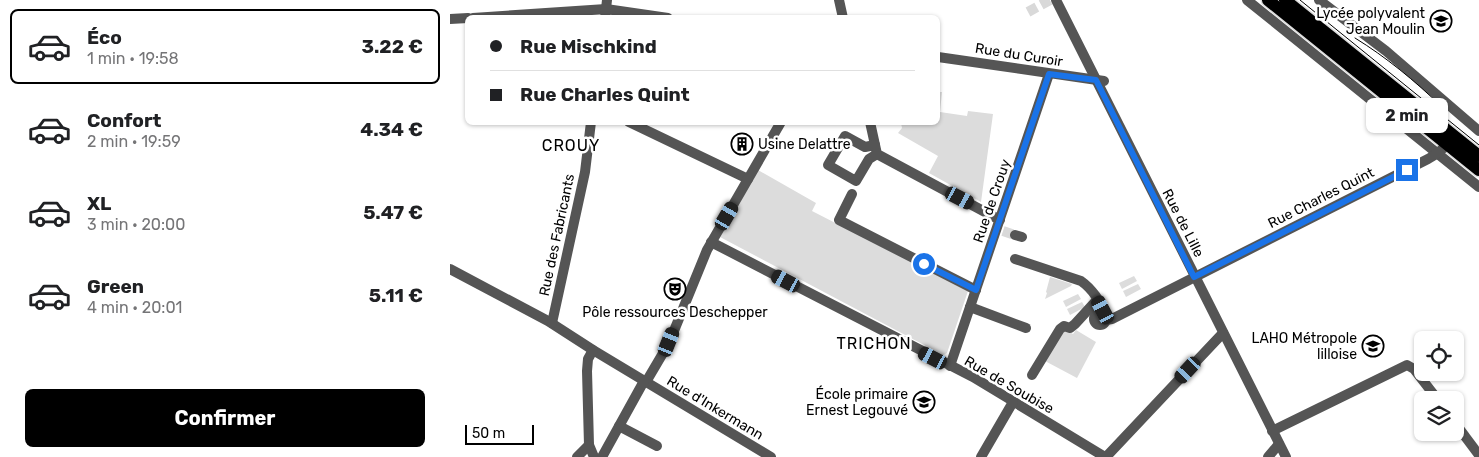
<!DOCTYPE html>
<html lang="fr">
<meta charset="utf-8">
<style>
:root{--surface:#fff;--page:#f2f2f2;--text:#202124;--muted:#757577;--line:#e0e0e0;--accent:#000}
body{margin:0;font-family:Rubik,sans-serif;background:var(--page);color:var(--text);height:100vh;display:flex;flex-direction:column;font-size:19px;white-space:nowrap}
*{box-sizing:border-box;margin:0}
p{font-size:16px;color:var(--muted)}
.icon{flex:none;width:28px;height:28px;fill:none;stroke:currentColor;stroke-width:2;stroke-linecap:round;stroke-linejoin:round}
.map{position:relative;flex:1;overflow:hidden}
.drawer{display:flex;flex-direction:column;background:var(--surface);width:450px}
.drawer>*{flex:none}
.top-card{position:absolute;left:15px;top:15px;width:475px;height:110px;border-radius:8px;box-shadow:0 1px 4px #0004;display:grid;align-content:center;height:110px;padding:0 25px;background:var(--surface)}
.tools{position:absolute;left:964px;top:331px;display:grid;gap:10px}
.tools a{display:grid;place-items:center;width:50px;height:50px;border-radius:8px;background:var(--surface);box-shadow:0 1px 4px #0004;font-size:25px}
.scale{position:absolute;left:15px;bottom:12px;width:69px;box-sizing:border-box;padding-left:5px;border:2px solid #000;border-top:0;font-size:14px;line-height:18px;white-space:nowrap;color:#000;-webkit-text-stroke:4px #fff;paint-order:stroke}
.end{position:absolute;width:22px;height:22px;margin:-11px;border:6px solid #1a73e8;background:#fff;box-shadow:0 0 0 2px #fff}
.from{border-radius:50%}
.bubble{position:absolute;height:35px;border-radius:8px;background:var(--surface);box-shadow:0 1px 4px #0004;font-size:16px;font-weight:700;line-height:35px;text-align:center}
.car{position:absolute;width:15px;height:30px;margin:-15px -8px;border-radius:6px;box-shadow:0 0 4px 1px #0007;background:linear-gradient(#222 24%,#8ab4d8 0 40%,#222 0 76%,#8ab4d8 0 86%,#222 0)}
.top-card b{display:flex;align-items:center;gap:18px;height:48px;font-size:19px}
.top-card b+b{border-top:1px solid var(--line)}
.top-card i{width:12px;height:12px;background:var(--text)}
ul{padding:9px 0 0;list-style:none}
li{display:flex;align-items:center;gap:15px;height:75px;margin:0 10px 8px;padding:0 15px;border:2px solid transparent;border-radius:8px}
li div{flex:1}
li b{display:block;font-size:19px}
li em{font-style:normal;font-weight:700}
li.current{border-color:var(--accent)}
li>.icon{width:45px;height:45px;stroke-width:1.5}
.button{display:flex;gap:10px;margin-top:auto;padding:10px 25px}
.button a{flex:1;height:58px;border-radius:8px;background:var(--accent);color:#fff;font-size:20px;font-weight:700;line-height:58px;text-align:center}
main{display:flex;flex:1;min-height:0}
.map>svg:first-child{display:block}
.green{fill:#dcdcdc}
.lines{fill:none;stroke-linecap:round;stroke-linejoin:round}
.minor-tunnel{stroke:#d9d9d9;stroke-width:10;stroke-dasharray:10 5;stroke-linecap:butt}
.major-casing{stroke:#dbdbdb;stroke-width:15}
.minor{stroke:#555;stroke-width:10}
.major{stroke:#000;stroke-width:12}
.tram{stroke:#000;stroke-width:1}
.route{stroke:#1a73e8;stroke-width:6}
.labels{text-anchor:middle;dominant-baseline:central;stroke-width:5;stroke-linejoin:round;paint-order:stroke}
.poi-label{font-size:14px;fill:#000;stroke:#fff;text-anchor:end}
.street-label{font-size:14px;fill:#000;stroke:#fff}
.quarter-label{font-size:16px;letter-spacing:1px;fill:#000;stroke:#fff}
</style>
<main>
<section class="drawer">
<ul>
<li class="current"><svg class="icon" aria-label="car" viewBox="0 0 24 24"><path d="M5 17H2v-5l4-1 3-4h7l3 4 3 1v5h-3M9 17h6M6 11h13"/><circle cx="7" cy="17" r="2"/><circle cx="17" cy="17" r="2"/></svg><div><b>Éco</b><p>1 min · 19:58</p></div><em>3.22 €</em></li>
<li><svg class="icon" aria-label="car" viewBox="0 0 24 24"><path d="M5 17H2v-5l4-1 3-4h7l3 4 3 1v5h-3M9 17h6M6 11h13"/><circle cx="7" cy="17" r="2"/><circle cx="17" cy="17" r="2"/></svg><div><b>Confort</b><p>2 min · 19:59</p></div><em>4.34 €</em></li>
<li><svg class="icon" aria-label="car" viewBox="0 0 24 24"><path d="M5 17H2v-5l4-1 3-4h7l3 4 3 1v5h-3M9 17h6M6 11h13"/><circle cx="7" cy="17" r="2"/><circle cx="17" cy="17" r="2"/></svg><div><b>XL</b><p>3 min · 20:00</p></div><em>5.47 €</em></li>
<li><svg class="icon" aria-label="car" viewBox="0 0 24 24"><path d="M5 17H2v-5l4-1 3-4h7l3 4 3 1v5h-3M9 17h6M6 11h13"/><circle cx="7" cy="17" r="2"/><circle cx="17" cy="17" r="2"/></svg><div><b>Green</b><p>4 min · 20:01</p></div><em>5.11 €</em></li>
</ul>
<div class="button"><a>Confirmer</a></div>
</section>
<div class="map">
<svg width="1029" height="457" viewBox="0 0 1029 457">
<rect width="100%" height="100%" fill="#fff"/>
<!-- green -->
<g class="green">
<path d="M 488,92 L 492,92 L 490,112 L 517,116 L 518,111 L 543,114 L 531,202 L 479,173 L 488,156 L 448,133 L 452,128 L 451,123 L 488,122 Z"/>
<path d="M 308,170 L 366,203 L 362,211 L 518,291 L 497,353 L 493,355 L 270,237 L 270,235 Z"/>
<path d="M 684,276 L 687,281 L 672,289 L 669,283 Z"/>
<path d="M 600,277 L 622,284 L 621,286 L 595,299 L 597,293 L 596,292 Z"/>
<path d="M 688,284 L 691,289 L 676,297 L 673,291 Z"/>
<path d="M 628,294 L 631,299 L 616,307 L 613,301 Z"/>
<path d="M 632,302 L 635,307 L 620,315 L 617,309 Z"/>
<path d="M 614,329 L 623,334 L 626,330 L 646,342 L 627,378 L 595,361 Z"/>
</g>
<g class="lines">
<!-- minor-tunnel -->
<g class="minor-tunnel">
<path d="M 578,12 L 600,0"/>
<path d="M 553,231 L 565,235"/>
</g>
<!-- major casing -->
<g class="major-casing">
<g id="major">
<path d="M 818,0 L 1029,170"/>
<path d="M 835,0 L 1029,156"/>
</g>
</g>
<!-- minor -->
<g class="minor">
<path d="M 389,0 L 393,18"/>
<path d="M 606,0 L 836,457"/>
<path d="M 797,0 L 1029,187"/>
<path d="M 869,0 L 936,51 L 1029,131"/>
<path d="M 23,18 L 156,9 L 218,18"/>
<path d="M 155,18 L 157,0"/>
<path d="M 0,19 L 18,18"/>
<path d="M 488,57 L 654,81"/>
<path d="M 179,122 L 298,179"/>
<path d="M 420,122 L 427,154 L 550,220"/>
<path d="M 425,145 L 415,147 L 395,136 L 378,165 L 406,181 L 419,159 L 427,154"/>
<path d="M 402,194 L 389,220 L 526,290"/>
<path d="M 565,235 L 572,237"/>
<path d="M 261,242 L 523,377 L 655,457"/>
<path d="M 565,259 L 631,281 C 641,288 652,302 654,315"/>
<path d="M 0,269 L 98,321 L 143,350 L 321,457"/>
<path d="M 520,307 L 576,328"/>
<circle cx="650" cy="319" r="6"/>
<path d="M 656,320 L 662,319 L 978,159 L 988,153 L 1002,140"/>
<path d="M 102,323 L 135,172 L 141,122"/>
<path d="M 143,350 L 138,359 L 137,371 L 139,445 L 144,457"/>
<path d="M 500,366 L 599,74"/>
<path d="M 582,375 L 610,329 L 614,326 L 620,328 L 625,324 L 647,300"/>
<path d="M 196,382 L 219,343 L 257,250 L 331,122"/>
<path d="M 1005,423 L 1029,455"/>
<path d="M 169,426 L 207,446"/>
<path d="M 822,431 L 957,365 L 964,369 L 988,400"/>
<path d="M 127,457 L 139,445"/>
<path d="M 152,457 L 194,381"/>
<path d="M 531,457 L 563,402"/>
<path d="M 656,457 L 773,333"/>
<path d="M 818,457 L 829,444"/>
</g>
<!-- major -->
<use href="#major" class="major"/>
<!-- tram -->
<g class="tram">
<path d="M 850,0 L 1029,145"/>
<path d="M 905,38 C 936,57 965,81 991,106"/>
</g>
</g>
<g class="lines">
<!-- route -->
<path class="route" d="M 474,264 L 526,290 L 599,74 L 646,80 L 744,277 L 957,170"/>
</g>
<!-- icons -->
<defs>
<g id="school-ring" transform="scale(1.125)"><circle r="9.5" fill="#fff" stroke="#000" stroke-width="1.5"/><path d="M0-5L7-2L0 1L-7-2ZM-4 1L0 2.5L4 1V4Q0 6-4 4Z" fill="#000"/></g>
<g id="building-ring" transform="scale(1.125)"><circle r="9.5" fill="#fff" stroke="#000" stroke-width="1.5"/><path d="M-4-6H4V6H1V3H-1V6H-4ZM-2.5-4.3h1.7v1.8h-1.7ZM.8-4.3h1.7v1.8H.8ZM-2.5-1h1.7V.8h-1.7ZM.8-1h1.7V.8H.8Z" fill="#000"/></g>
<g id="theatre-ring" transform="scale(1.125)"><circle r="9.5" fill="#fff" stroke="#000" stroke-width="1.5"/><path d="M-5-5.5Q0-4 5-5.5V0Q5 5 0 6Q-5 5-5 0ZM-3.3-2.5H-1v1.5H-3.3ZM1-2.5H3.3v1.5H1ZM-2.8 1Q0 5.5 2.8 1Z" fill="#000"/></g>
<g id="university-ring" transform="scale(1.125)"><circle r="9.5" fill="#fff" stroke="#000" stroke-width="1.5"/><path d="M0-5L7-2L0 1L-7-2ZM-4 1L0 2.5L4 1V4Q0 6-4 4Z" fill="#000"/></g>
</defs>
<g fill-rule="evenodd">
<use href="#school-ring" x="991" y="21"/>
<use href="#building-ring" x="292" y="144"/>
<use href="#theatre-ring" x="225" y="289"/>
<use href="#university-ring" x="923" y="346"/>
<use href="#school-ring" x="474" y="402"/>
</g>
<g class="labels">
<!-- poi labels -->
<g class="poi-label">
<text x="975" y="13">Lycée polyvalent<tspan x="975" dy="16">Jean Moulin</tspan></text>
<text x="308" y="144" text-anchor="start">Usine Delattre</text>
<text x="225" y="312" text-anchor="middle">Pôle ressources Deschepper</text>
<text x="907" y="338">LAHO Métropole<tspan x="907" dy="16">lilloise</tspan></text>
<text x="458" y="394">École primaire<tspan x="458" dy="16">Ernest Legouvé</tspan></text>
</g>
<!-- street labels -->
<g class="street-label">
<text transform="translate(569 55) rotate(9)">Rue du Curoir</text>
<text transform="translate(871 198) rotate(-27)">Rue Charles Quint</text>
<text transform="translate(542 201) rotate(-71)">Rue de Crouy</text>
<text transform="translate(733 223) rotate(63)">Rue de Lille</text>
<text transform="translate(107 235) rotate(-78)">Rue des Fabricants</text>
<text transform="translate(559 385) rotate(30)">Rue de Soubise</text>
<text transform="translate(265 408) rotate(31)">Rue d'Inkermann</text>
</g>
<!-- quarter labels -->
<g class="quarter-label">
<text x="121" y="145">CROUY</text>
<text x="424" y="343">TRICHON</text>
</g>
</g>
</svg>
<div class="tools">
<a><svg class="icon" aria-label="locate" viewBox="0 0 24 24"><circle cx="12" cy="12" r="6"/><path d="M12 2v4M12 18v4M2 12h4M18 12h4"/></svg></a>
<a><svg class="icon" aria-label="layers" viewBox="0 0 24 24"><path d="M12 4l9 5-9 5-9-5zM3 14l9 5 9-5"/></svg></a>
</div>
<div class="scale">50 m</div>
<i class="end from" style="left:474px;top:264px"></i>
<i class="end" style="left:957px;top:170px"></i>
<div class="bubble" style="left:916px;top:98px;width:82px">2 min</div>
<i class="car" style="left:510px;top:198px;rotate:118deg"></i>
<i class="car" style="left:277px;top:216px;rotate:30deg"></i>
<i class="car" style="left:336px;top:281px;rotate:298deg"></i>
<i class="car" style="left:653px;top:310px;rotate:332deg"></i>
<i class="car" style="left:219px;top:342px;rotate:22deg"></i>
<i class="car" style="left:483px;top:358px;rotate:297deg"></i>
<i class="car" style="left:738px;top:370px;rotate:223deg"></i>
<div class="top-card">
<b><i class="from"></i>Rue Mischkind</b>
<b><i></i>Rue Charles Quint</b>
</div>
</div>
</main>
